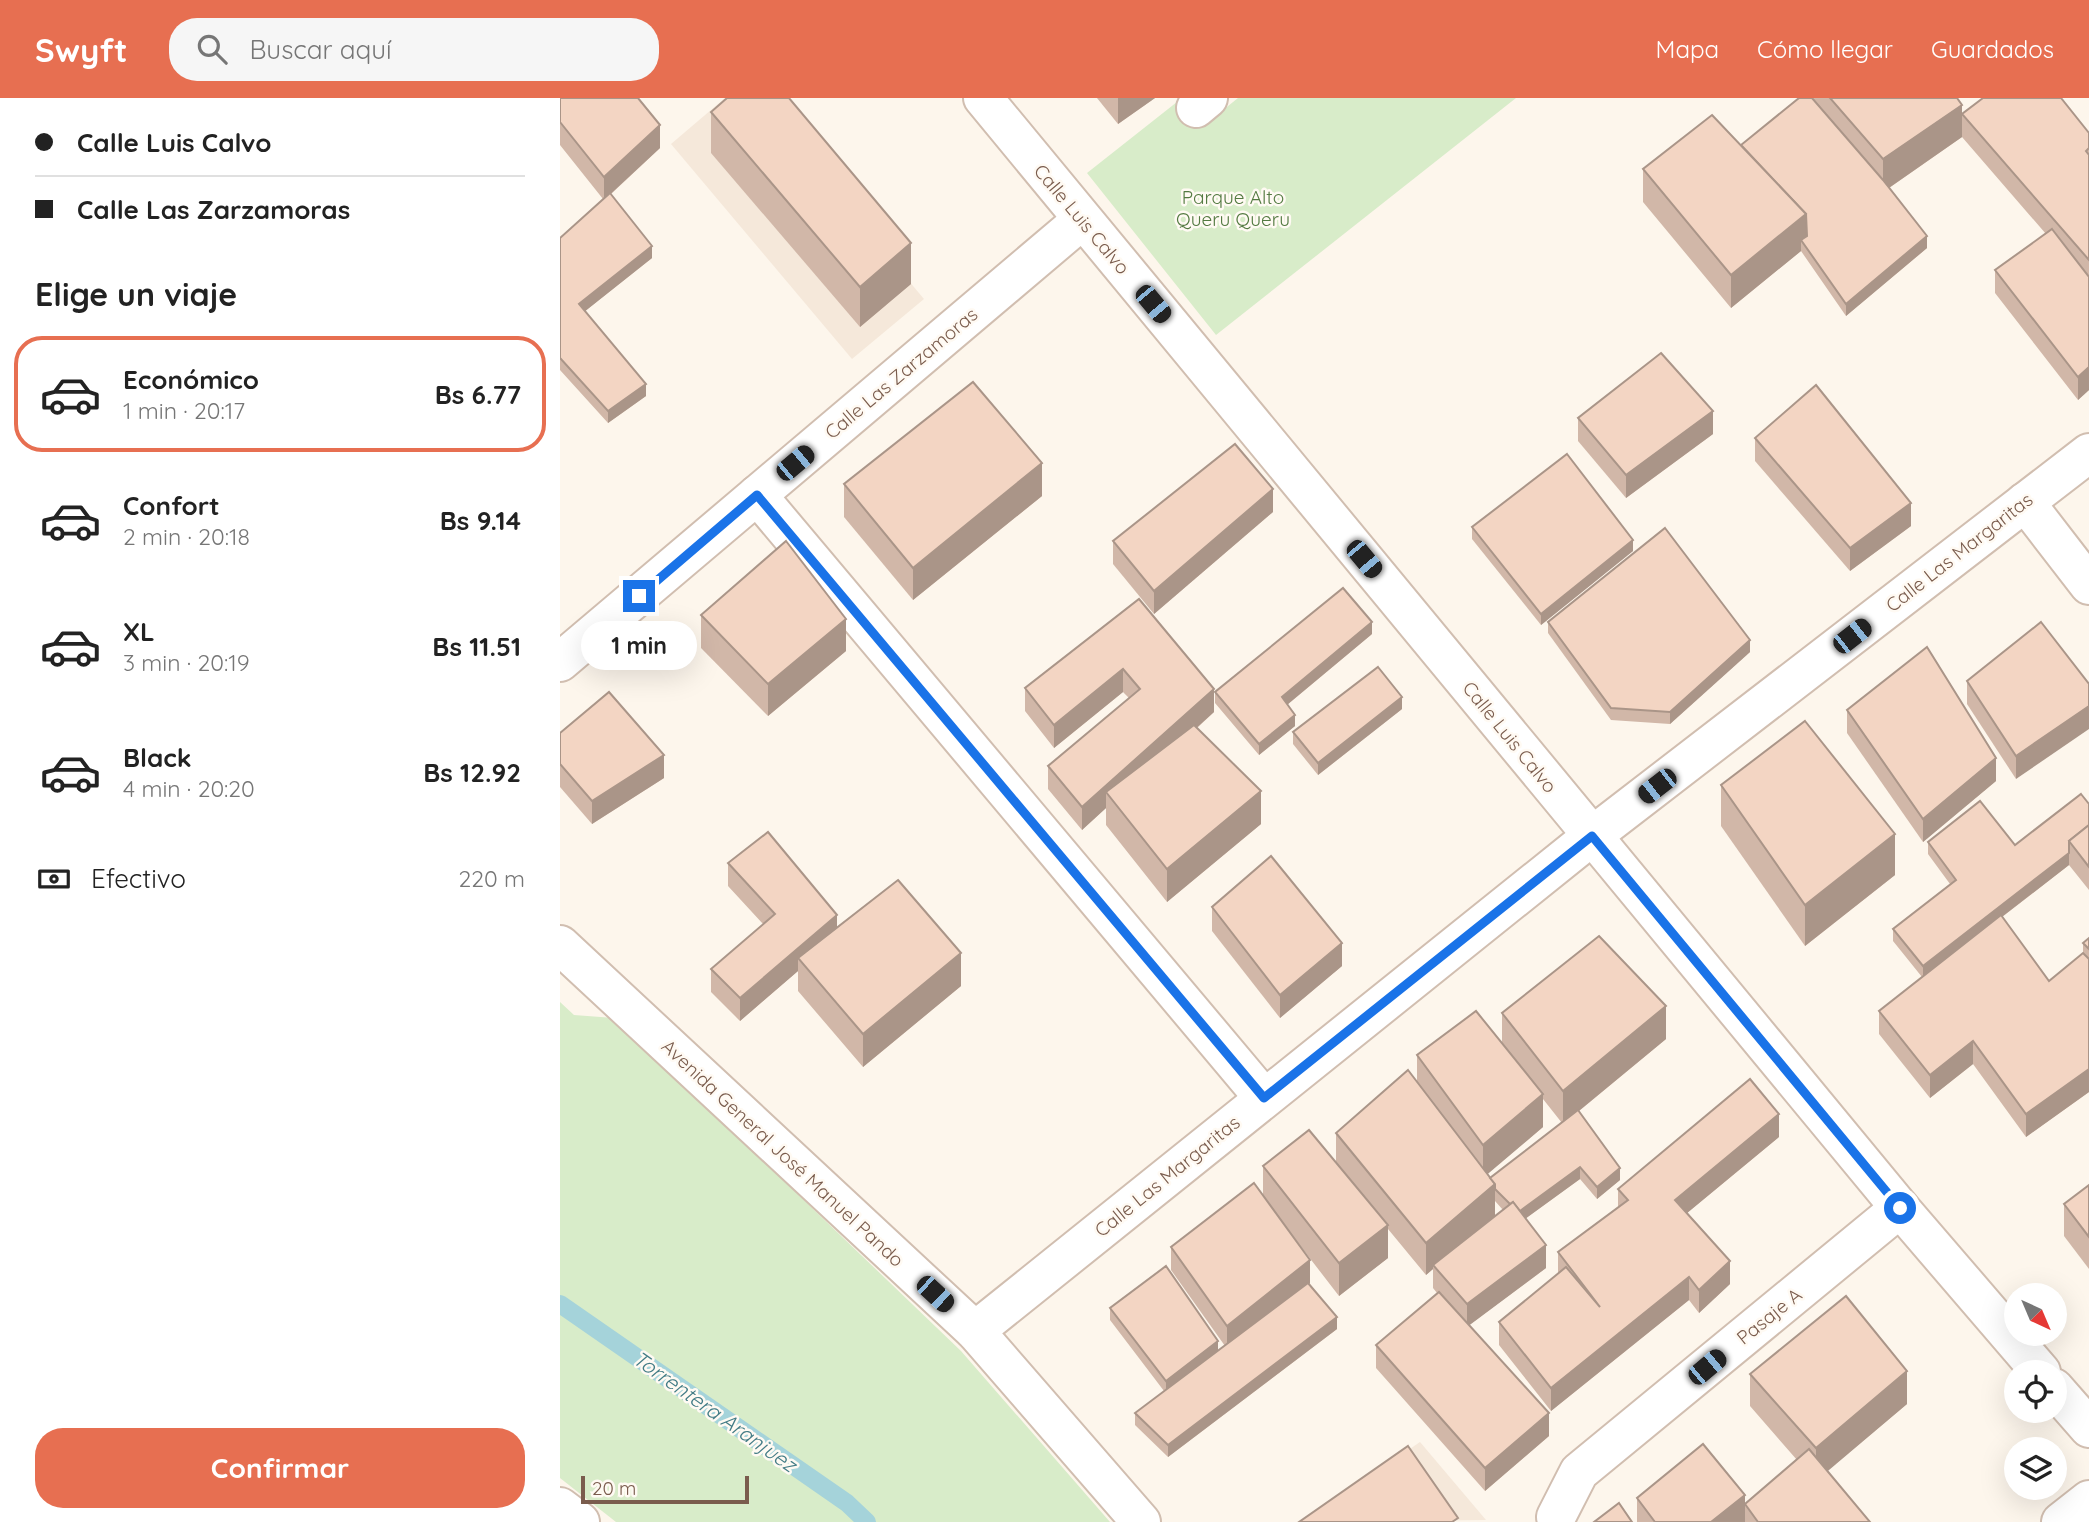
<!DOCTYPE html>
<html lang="es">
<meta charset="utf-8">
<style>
:root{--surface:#fff;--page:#f6f6f6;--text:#222;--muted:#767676;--line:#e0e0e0;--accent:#e76f51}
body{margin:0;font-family:Quicksand,sans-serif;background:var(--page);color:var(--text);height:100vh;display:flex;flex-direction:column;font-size:26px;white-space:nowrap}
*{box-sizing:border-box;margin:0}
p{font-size:23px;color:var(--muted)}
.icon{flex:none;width:38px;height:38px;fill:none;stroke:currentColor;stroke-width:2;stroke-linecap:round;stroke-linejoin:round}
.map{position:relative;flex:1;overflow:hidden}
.side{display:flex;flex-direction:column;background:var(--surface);width:560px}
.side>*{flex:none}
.hud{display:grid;align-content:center;height:154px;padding:0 35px;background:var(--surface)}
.needle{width:46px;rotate:136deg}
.tools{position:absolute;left:1444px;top:1185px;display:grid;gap:14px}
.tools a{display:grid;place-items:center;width:63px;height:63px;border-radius:50%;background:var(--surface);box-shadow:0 7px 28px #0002;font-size:35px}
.scale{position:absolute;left:21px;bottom:18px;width:168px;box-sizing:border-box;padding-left:7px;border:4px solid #7a5c4d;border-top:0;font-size:19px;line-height:24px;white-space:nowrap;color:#7a5c4d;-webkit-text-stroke:5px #fffaf3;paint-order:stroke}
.end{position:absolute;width:32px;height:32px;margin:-16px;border:9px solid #1a73e8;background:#fff;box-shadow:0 0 0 4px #fff}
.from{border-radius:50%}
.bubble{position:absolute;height:49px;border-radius:24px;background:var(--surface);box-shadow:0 7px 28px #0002;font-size:23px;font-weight:700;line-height:49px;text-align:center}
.car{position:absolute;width:21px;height:42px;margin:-21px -10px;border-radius:9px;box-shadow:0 0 5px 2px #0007;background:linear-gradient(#222 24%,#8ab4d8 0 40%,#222 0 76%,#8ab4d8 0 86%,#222 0)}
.hud b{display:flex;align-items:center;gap:24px;height:66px;font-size:26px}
.hud b+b{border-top:2px solid var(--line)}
.hud i{width:18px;height:18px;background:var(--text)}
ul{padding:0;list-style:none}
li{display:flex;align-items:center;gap:21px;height:116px;margin:0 14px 10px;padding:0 21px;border:4px solid transparent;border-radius:28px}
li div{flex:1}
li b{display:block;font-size:26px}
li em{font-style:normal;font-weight:700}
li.on{border-color:var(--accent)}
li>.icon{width:63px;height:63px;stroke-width:1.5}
h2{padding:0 35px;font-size:32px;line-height:84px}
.pay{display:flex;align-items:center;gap:18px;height:77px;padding:0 35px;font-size:26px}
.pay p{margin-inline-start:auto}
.primary-button{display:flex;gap:14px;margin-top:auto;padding:14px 35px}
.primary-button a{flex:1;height:80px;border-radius:28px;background:var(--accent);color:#fff;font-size:28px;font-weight:700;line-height:80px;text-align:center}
header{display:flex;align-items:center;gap:42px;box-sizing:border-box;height:98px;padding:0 35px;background:var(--accent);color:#fff}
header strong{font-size:33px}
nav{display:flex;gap:38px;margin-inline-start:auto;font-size:24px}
.search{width:490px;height:63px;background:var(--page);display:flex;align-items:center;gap:18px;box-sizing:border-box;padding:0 24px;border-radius:28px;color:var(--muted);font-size:26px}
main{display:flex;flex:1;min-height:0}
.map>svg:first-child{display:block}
.residential{fill:#f5e8da}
.green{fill:#d8ecc9}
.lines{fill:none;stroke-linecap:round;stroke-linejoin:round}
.stream{stroke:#a5d3da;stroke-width:18}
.minor-casing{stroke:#d1beb0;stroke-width:42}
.minor{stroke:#fff;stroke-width:38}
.wall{fill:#d1b7a8;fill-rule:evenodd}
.shaded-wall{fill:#aa9588}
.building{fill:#f3d5c3;stroke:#aa9588;stroke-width:2}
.route{stroke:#1a73e8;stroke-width:9}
.labels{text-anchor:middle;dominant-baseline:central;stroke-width:5;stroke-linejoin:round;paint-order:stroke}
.park-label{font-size:19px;fill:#537a41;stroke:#fffaf3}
.street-label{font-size:19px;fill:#7a5c4d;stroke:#fffaf3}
.water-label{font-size:21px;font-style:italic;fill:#437c86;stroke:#fffaf3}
</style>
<header>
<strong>Swyft</strong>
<div class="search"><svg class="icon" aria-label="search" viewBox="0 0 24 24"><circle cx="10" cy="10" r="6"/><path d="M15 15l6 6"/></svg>Buscar aquí</div>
<nav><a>Mapa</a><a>Cómo llegar</a><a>Guardados</a></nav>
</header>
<main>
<section class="side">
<div class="hud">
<b><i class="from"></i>Calle Luis Calvo</b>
<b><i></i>Calle Las Zarzamoras</b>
</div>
<h2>Elige un viaje</h2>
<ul>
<li class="on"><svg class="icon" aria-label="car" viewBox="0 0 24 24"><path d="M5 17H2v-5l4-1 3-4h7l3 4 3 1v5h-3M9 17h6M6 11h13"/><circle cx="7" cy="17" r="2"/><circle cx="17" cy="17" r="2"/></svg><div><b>Económico</b><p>1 min · 20:17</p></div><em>Bs 6.77</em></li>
<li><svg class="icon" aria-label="car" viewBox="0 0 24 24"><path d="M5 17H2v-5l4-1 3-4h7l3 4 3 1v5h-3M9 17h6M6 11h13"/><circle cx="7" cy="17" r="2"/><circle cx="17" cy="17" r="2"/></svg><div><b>Confort</b><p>2 min · 20:18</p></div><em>Bs 9.14</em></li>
<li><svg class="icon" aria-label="car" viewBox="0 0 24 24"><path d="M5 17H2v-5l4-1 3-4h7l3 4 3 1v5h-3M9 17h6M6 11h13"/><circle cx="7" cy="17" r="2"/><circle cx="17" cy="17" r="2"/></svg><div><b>XL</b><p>3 min · 20:19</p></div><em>Bs 11.51</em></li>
<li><svg class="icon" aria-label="car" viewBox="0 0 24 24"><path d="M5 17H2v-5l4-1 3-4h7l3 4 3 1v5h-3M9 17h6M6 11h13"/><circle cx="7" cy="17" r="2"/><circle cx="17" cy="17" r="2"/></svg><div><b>Black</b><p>4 min · 20:20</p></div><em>Bs 12.92</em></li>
</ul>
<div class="pay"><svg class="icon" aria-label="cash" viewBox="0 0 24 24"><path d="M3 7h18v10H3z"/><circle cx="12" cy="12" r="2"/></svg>Efectivo<p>220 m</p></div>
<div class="primary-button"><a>Confirmar</a></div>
</section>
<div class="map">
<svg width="1529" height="1424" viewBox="0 0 1529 1424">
<rect width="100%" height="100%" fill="#fdf6ec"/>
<!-- residential -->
<g class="residential">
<path d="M 165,0 L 195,0 L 364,201 L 292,261 L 111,46 Z"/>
<path d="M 860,1344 L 926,1422 L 744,1424 Z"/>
</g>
<!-- green -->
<g class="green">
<path d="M 622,0 L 647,25 L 678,0 L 956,0 L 656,237 L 527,75 Z"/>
<path d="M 0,904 L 14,917 L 54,920 L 401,1253 L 550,1424 L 56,1424 L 0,1380 Z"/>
</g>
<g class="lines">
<!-- stream -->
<path class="stream" d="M 0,1206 L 287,1405 L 307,1424"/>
<!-- minor casing -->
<g class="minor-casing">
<g id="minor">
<path d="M 423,0 L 1340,1110 L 1481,1274"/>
<path d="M 636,10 L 648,0"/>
<path d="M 197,397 L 704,1000"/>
<path d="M 1465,404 L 1529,487"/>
<path d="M 0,564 L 522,122"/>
<path d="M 0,847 L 415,1233 L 581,1424"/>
<path d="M 415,1233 L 1032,738 L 1529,355"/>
<path d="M 1494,1290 L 1529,1330"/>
<path d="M 0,1409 L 20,1424"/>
<path d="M 996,1419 L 1019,1374 L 1340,1110"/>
<path d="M 1501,1424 L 1529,1402"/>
</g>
</g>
<!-- minor -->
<use href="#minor" class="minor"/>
</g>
<!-- wall -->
<g class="wall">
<path d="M 0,0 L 100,50 L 51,96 L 92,160 L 25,213 L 86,298 L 48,325 L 0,272 L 0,140 L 43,101 L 0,47 Z"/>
<path d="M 537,0 L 595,0 L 558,26 Z"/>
<path d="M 1239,0 L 1397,0 L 1402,16 L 1529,35 L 1529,292 L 1518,302 L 1435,195 L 1435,172 L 1486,136 L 1402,39 L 1329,90 L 1367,150 L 1286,218 L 1241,153 L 1171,210 L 1083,104 L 1083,71 L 1181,47 Z"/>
<path d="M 151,14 L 351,186 L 300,229 L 151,55 Z"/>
<path d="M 1018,320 L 1153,336 L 1066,400 L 1018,343 Z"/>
<path d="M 1195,340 L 1351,428 L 1290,473 L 1195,363 Z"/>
<path d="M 284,386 L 482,398 L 353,502 L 284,419 Z"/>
<path d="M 713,414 L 594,516 L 553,466 L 553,443 Z"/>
<path d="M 912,429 L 1073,453 L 981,527 L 912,441 Z"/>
<path d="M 579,501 L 654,614 L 637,630 L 701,726 L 607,804 L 546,727 L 546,710 L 522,732 L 488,691 L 488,668 L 569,600 L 563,594 L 494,650 L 465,613 L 465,590 Z"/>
<path d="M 141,517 L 286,553 L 208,618 L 141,550 Z"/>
<path d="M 988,524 L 1190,554 L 1110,626 L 1051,622 L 988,535 Z"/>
<path d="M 1481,524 L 1456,681 L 1407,606 L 1407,583 Z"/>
<path d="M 812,536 L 727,607 L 735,628 L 699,657 L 655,605 L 655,594 Z"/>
<path d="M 842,611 L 758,677 L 733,646 L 733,634 Z"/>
<path d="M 1287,612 L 1436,683 L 1363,744 L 1287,635 Z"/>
<path d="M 0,635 L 104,680 L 32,726 L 0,689 Z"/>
<path d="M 1161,687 L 1335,777 L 1245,848 L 1161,728 Z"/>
<path d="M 1529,706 L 1529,792 L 1509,767 L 1442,819 L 1489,883 L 1523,855 L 1523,845 L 1529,840 L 1529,994 L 1466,1039 L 1413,966 L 1370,1000 L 1319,936 L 1319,913 L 1362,879 L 1333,843 L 1333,831 L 1390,786 L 1368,756 L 1368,744 L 1455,747 Z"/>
<path d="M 168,765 L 277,830 L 401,888 L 303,969 L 238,893 L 238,873 L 180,923 L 151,894 L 151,871 L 203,826 L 168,788 Z"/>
<path d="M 652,809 L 782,868 L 720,920 L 652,833 Z"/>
<path d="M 942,915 L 1106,941 L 1019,1013 L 1060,1082 L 1037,1101 L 1020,1081 L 966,1120 L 986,1170 L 909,1227 L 989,1338 L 925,1393 L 816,1270 L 816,1247 L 877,1195 L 873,1190 L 873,1171 L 866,1177 L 828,1131 L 828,1160 L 779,1198 L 735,1141 L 750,1185 L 749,1186 L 777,1231 L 608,1359 L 575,1327 L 575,1315 L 604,1293 L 550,1222 L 550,1210 L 658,1253 L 665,1248 L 611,1172 L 611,1149 L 703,1098 L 703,1068 L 776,1064 L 776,1035 L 857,984 L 857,957 L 942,945 ZM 983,1001 L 1002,1025 L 930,1080 L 927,1076 L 983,1029 ZM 935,1103 L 943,1112 L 935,1118 Z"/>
<path d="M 1219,1039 L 1127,1115 L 1170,1186 L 1139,1215 L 1129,1202 L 991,1313 L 939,1247 L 939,1224 L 998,1176 L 998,1154 L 1058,1109 L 1058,1091 Z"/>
<path d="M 1529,1087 L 1529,1171 L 1504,1138 L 1504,1106 Z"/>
<path d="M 1190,1276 L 1347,1306 L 1267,1373 L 1310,1424 L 1077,1424 L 1077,1400 L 1185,1406 L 1237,1362 L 1190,1308 Z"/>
</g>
<!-- shaded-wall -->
<g class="shaded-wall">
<path d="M 558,0 L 595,0 L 558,26 Z"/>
<path d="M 1402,7 L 1402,39 L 1323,94 L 1323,61 Z"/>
<path d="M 100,27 L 100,50 L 44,102 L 44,79 Z"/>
<path d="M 1246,116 L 1246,149 L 1241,142 L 1241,153 L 1171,210 L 1171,177 Z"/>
<path d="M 1367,138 L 1367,150 L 1286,218 L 1286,206 Z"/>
<path d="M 351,145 L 351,186 L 300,229 L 300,189 Z"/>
<path d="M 92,148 L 92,160 L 19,218 L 19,206 Z"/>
<path d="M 1529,269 L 1529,292 L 1518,302 L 1518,279 Z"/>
<path d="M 86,286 L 86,298 L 48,325 L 48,313 Z"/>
<path d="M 1153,313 L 1153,336 L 1066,400 L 1066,377 Z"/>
<path d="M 482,365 L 482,398 L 353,502 L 353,470 Z"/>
<path d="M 713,391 L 713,414 L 594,516 L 594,493 Z"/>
<path d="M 1351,405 L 1351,428 L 1290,473 L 1290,450 Z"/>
<path d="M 1073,442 L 1073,453 L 981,527 L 981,516 Z"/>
<path d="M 286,521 L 286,553 L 208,618 L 208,586 Z"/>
<path d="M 812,524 L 812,536 L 722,611 L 722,599 Z"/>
<path d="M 1190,542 L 1190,554 L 1110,626 L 1110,614 Z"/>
<path d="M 563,571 L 563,594 L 494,650 L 494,627 Z"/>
<path d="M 654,591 L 654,614 L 554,704 L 546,694 L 546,710 L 522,732 L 522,709 Z"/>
<path d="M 842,599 L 842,611 L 758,677 L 758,665 Z"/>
<path d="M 1529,608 L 1529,631 L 1456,681 L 1456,658 Z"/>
<path d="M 735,617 L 735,628 L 699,657 L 699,646 Z"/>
<path d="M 104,657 L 104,680 L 32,726 L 32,703 Z"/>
<path d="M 1436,660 L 1436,683 L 1363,744 L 1363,721 Z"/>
<path d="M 701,693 L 701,726 L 607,804 L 607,771 Z"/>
<path d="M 1335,736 L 1335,777 L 1245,848 L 1245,807 Z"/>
<path d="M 1509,755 L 1509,767 L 1363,880 L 1363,868 Z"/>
<path d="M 277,817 L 277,840 L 238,860 L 238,873 L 180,923 L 180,900 Z"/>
<path d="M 782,845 L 782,868 L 720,920 L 720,897 Z"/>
<path d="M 401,855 L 401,888 L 303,969 L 303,936 Z"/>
<path d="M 1106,908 L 1106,941 L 1003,1026 L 1003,993 Z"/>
<path d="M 1413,943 L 1413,966 L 1370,1000 L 1370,977 Z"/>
<path d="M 1529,971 L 1529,994 L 1466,1039 L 1466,1016 Z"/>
<path d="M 983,996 L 983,1029 L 923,1080 L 923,1047 Z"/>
<path d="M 1219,1016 L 1219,1039 L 1115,1125 L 1115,1102 Z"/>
<path d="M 1020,1069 L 1020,1081 L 958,1126 L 958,1114 Z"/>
<path d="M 1060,1070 L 1060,1082 L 1037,1101 L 1037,1089 Z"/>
<path d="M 935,1086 L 935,1119 L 873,1167 L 873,1171 L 866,1177 L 866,1145 Z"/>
<path d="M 828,1127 L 828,1160 L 779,1198 L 779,1165 Z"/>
<path d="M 986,1147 L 986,1170 L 907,1229 L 907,1206 Z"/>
<path d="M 750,1162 L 750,1185 L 667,1251 L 667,1228 Z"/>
<path d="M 1170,1163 L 1170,1186 L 1139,1215 L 1139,1192 Z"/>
<path d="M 1129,1179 L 1129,1202 L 991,1313 L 991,1290 Z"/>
<path d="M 777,1219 L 777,1231 L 608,1359 L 608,1347 Z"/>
<path d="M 658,1243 L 658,1255 L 606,1295 L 606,1283 Z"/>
<path d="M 1347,1273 L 1347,1306 L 1256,1383 L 1256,1350 Z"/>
<path d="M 989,1315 L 989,1338 L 925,1393 L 925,1370 Z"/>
<path d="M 1185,1397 L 1185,1424 L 1151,1424 Z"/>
</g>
<!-- building -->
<g class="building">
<path d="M 0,0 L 78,0 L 100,27 L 44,79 L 0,24 Z"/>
<path d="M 167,0 L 229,0 L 351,145 L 300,189 L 151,14 Z"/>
<path d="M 1239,0 L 1252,0 L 1323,82 L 1367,138 L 1286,206 L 1241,142 L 1247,138 L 1246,116 L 1181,47 Z"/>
<path d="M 1270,0 L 1397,0 L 1402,7 L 1323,61 Z"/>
<path d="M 1423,0 L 1501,0 L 1529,35 L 1529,50 L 1526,53 L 1529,57 L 1529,162 L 1402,16 Z"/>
<path d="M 1152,17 L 1246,116 L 1171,177 L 1083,71 Z"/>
<path d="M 50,95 L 92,148 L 19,206 L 86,286 L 48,313 L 0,260 L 0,140 Z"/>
<path d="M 1492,131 L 1529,179 L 1529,269 L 1518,279 L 1435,172 Z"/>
<path d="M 1101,255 L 1153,313 L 1066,377 L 1018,320 Z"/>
<path d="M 413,284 L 482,365 L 353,470 L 284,386 Z"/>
<path d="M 1256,287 L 1351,405 L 1290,450 L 1195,340 Z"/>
<path d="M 675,346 L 713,391 L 594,493 L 553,443 Z"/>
<path d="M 1007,356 L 1073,442 L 981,516 L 912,429 Z"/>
<path d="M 1105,430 L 1190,542 L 1110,614 L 1051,610 L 988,524 Z"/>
<path d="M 226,443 L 286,521 L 208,586 L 141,517 Z"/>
<path d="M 783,490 L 812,524 L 722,599 L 735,617 L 699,646 L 655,594 Z"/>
<path d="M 579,501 L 654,591 L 522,709 L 488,668 L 580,591 L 563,571 L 494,627 L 465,590 Z"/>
<path d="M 1481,524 L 1529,586 L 1529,608 L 1456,658 L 1407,583 Z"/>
<path d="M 1367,549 L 1436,660 L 1363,721 L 1287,612 Z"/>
<path d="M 818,569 L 842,599 L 758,665 L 733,634 Z"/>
<path d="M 49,594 L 104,657 L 32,703 L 0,666 L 0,635 Z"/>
<path d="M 1245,623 L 1335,736 L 1245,807 L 1161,687 Z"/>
<path d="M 634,627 L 701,693 L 607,771 L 546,694 Z"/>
<path d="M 1521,696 L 1529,706 L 1529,727 L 1509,743 L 1509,755 L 1363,868 L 1333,831 L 1396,782 L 1368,744 L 1420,703 L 1455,747 Z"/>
<path d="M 1529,727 L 1529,769 L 1509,743 Z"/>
<path d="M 208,734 L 277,817 L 180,900 L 151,871 L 215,816 L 168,765 Z"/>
<path d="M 711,758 L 782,845 L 720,897 L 652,809 Z"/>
<path d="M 338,782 L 401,855 L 303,936 L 238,860 Z"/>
<path d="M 1441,817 L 1489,883 L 1523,855 L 1529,861 L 1529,971 L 1466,1016 L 1413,943 L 1370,977 L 1319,913 Z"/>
<path d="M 1039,838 L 1106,908 L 1003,993 L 942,915 Z"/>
<path d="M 1529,840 L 1529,851 L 1523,845 Z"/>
<path d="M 916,913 L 983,996 L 923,1047 L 857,957 Z"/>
<path d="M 848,972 L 935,1086 L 866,1145 L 776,1035 Z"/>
<path d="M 1190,981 L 1219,1016 L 1115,1102 L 1170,1163 L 1139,1192 L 1129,1179 L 991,1290 L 939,1224 L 1006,1169 L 1040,1209 L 998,1154 L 1068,1102 L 1058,1091 Z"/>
<path d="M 1018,1012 L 1060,1070 L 1037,1089 L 1020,1069 L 960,1113 L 953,1104 L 950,1106 L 935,1091 L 935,1086 L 930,1080 Z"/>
<path d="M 749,1032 L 828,1127 L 779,1165 L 703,1068 Z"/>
<path d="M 694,1085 L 750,1162 L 667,1228 L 611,1149 Z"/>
<path d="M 1529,1087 L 1529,1139 L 1504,1106 Z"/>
<path d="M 953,1104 L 986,1147 L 907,1206 L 873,1167 Z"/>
<path d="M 606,1168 L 658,1243 L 606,1283 L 550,1210 Z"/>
<path d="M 748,1185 L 777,1219 L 608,1347 L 575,1315 Z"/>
<path d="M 879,1194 L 989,1315 L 925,1370 L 816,1247 Z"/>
<path d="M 1286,1198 L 1347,1273 L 1256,1350 L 1190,1276 Z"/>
<path d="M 1143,1346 L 1185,1397 L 1151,1424 L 1095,1424 L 1077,1400 Z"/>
<path d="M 848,1348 L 898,1420 L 892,1424 L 739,1424 Z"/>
<path d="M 1249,1351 L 1310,1424 L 1198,1424 L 1185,1406 Z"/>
<path d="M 1059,1405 L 1072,1424 L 1034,1424 Z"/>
</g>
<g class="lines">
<!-- route -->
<path class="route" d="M 79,498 L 197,397 L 704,1000 L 1032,738 L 1340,1110"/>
</g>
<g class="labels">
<!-- park labels -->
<g class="park-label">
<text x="673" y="99">Parque Alto<tspan x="673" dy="22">Queru Queru</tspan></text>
</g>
<!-- street labels -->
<g class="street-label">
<text transform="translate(522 121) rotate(50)">Calle Luis Calvo</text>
<text transform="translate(341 275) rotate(-40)">Calle Las Zarzamoras</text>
<text transform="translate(1399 454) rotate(-38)">Calle Las Margaritas</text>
<text transform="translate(950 639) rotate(51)">Calle Luis Calvo</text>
<text transform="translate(223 1055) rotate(43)">Avenida General José Manuel Pando</text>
<text transform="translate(607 1078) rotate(-39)">Calle Las Margaritas</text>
<text transform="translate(1209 1218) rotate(-39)">Pasaje A</text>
</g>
<!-- water labels -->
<g class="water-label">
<text transform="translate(155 1313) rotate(35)">Torrentera Aranjuez</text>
</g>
</g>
</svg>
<div class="tools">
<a><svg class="needle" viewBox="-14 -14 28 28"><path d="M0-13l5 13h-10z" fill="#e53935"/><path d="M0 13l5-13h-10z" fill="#767676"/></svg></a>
<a><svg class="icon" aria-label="locate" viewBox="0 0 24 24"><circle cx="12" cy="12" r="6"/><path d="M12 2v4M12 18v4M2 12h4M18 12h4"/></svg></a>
<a><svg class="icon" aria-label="layers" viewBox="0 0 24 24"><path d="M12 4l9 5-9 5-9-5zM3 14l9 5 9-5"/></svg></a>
</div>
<div class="scale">20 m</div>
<i class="end from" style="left:1340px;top:1110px"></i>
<i class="end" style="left:79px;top:498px"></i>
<div class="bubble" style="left:21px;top:523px;width:116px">1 min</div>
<i class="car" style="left:593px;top:206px;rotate:140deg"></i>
<i class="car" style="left:235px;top:365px;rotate:50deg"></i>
<i class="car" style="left:804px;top:461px;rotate:140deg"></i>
<i class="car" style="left:1292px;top:538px;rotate:52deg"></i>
<i class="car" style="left:1097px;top:688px;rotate:232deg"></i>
<i class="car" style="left:375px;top:1196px;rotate:133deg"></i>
<i class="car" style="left:1147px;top:1269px;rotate:50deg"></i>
</div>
</main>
